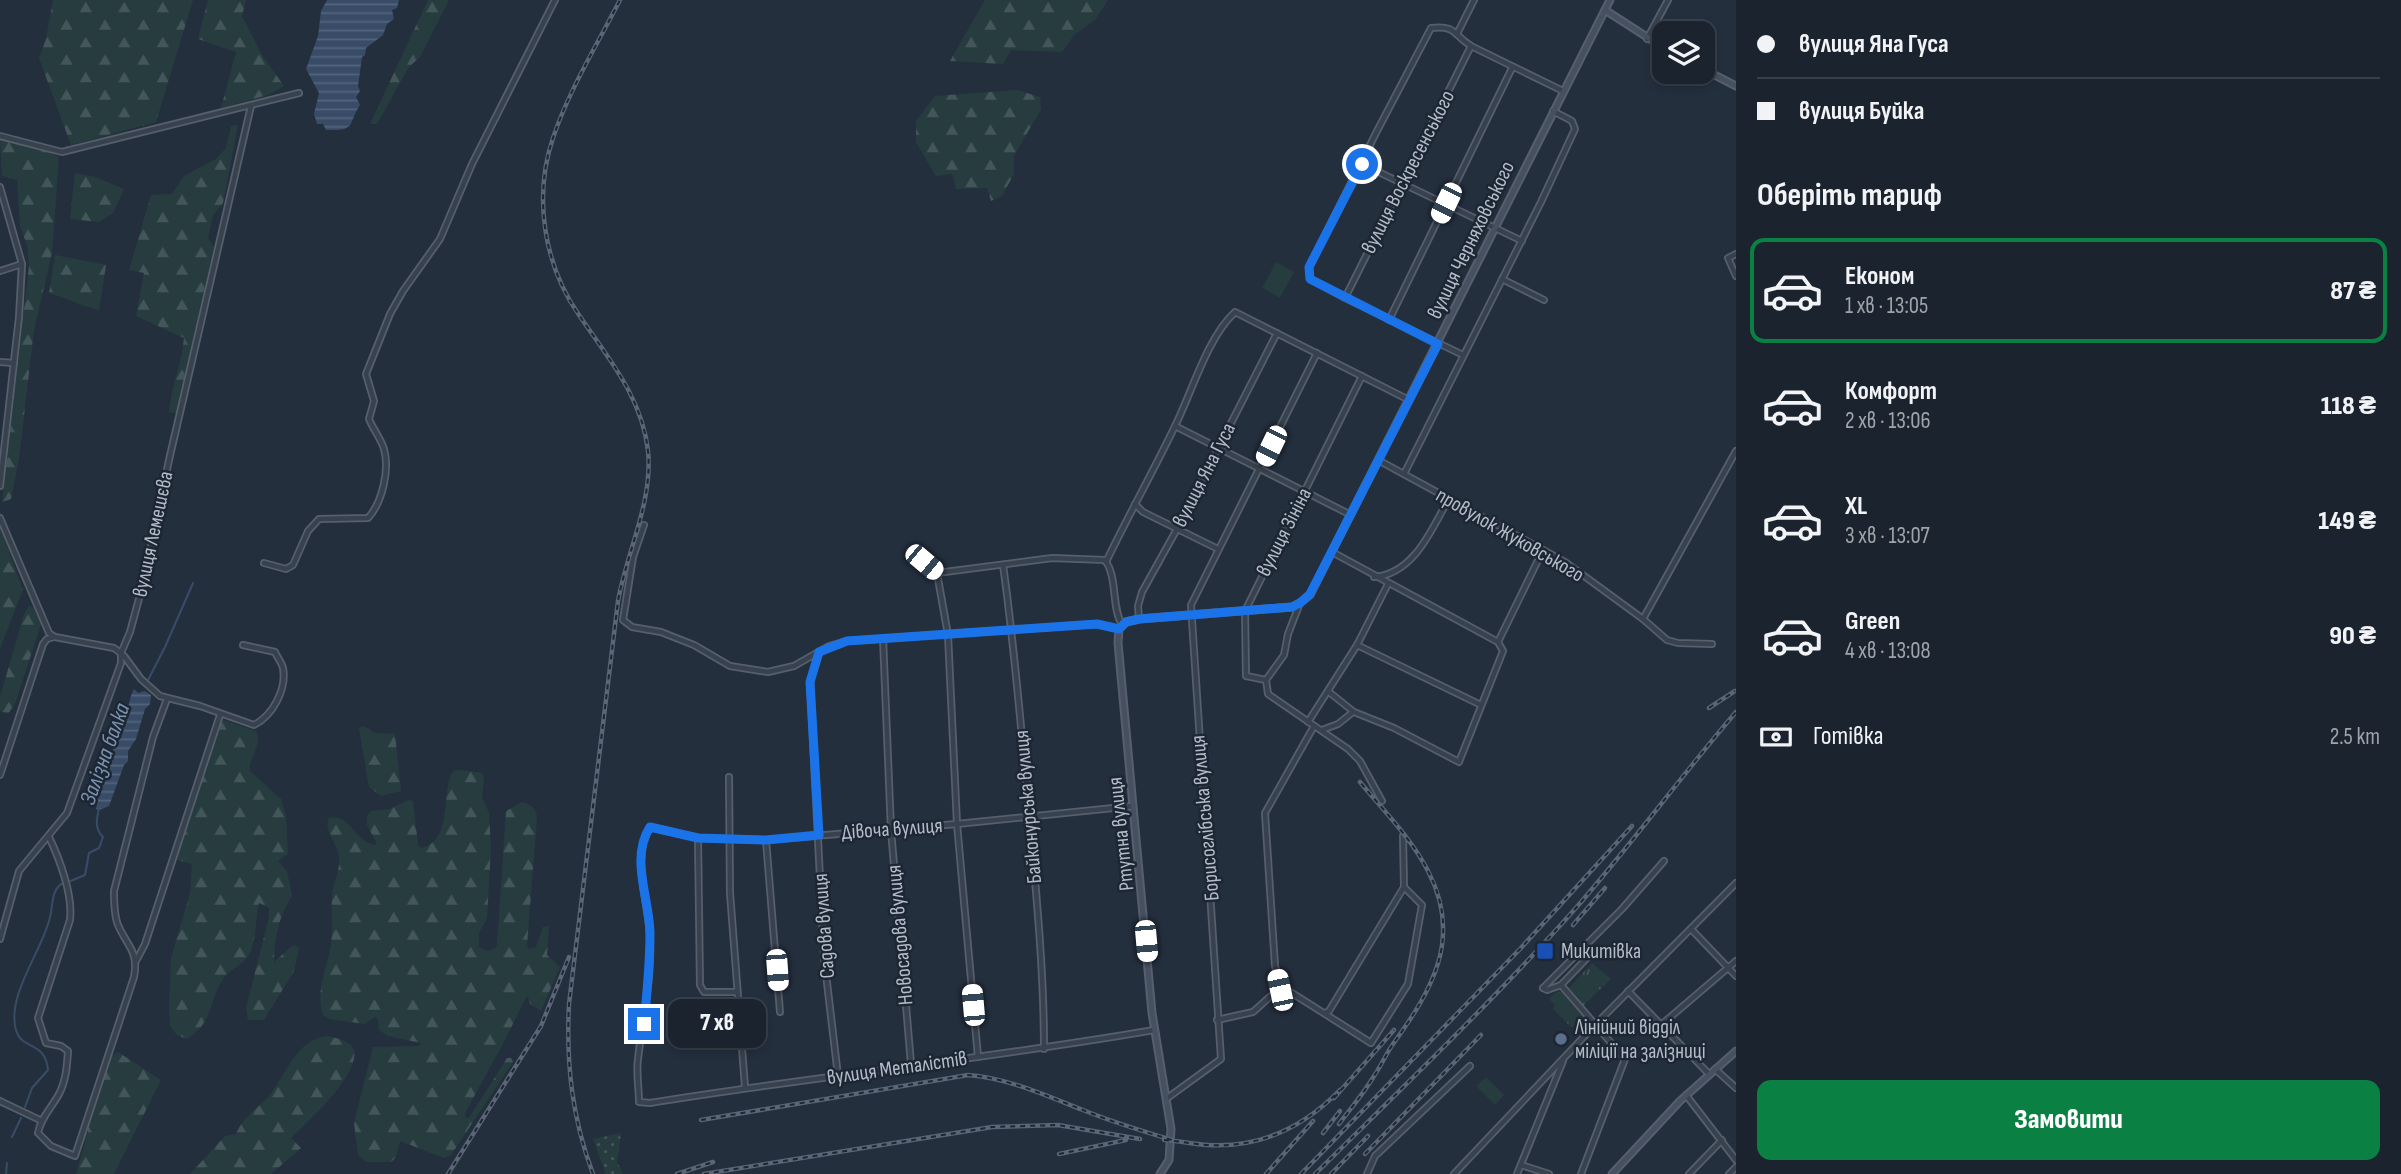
<!DOCTYPE html>
<html lang="uk">
<meta charset="utf-8">
<style>
:root{--surface:#1b232e;--page:#242b36;--text:#f1f3f6;--muted:#a0a4aa;--line:#39404a;--accent:#0b8043}
body{margin:0;font-family:"Sofia Sans Condensed",sans-serif;background:var(--page);color:var(--text);height:100vh;display:flex;flex-direction:column;font-size:26px;white-space:nowrap}
*{box-sizing:border-box;margin:0}
p{font-size:23px;color:var(--muted)}
.icon{flex:none;width:38px;height:38px;fill:none;stroke:currentColor;stroke-width:2;stroke-linecap:round;stroke-linejoin:round}
.map{position:relative;flex:1;overflow:hidden}
.details{display:flex;flex-direction:column;background:var(--surface);width:665px}
.details>*{flex:none}
.top-card{display:grid;align-content:center;height:154px;padding:0 21px;background:var(--surface)}
.controls{position:absolute;left:1652px;top:21px;display:grid;gap:14px}
.controls a{display:grid;place-items:center;width:63px;height:63px;border-radius:14px;background:var(--surface);box-shadow:0 4px 10px #0003,0 0 0 2px var(--line);font-size:35px}
.end{position:absolute;width:32px;height:32px;margin:-16px;border:9px solid #1a73e8;background:#fff;box-shadow:0 0 0 4px #fff}
.from{border-radius:50%}
.bubble{position:absolute;height:49px;border-radius:14px;background:var(--surface);box-shadow:0 4px 10px #0003,0 0 0 2px var(--line);font-size:23px;font-weight:800;line-height:49px;text-align:center}
.car{position:absolute;width:21px;height:42px;margin:-21px -10px;border-radius:9px;box-shadow:0 0 5px 2px #0007;background:linear-gradient(#fff 24%,#345 0 40%,#fff 0 76%,#345 0 86%,#fff 0)}
.top-card b{display:flex;align-items:center;gap:24px;height:66px;font-size:26px}
.top-card b+b{border-top:2px solid var(--line)}
.top-card i{width:18px;height:18px;background:var(--text)}
ul{padding:0;list-style:none}
li{display:flex;align-items:center;gap:21px;height:105px;margin:0 14px 10px;padding:0 7px;border:4px solid transparent;border-radius:14px}
li div{flex:1}
li b{display:block;font-size:26px}
li em{font-style:normal;font-weight:800}
li.current{border-color:var(--accent)}
li>.icon{width:63px;height:63px;stroke-width:1.5}
h2{padding:0 21px;font-size:32px;line-height:84px}
.pay{display:flex;align-items:center;gap:18px;height:77px;padding:0 21px;font-size:26px}
.pay p{margin-inline-start:auto}
.primary-button{display:flex;gap:14px;margin-top:auto;padding:14px 21px}
.primary-button a{flex:1;height:80px;border-radius:14px;background:var(--accent);color:#fff;font-size:28px;font-weight:800;line-height:80px;text-align:center}
main{display:flex;flex:1;min-height:0}
.map>svg:first-child{display:block}
.grass{fill:url(#grass-tufts)}
.forest{fill:url(#forest-firs)}
.garden{fill:url(#garden-dots)}
.pitch{fill:#263c3f}
.water{fill:url(#water-rules)}
.lines{fill:none;stroke-linecap:round;stroke-linejoin:round}
.stream{stroke:#394c67;stroke-width:2}
.street-casing{stroke:#565f6c;stroke-width:8}
.secondary-casing{stroke:#565f6c;stroke-width:9}
.street{stroke:#38414e;stroke-width:4.5}
.secondary{stroke:#465061;stroke-width:5}
.rail-casing{stroke:#5a6575;stroke-width:4.5}
.rail{stroke:#1d2633;stroke-width:2;stroke-dasharray:5;stroke-linecap:butt}
.route{stroke:#1a73e8;stroke-width:9}
.transit-dot{fill:#1a4fb4;stroke:#1d2633;stroke-width:2.5}
.service-dot{fill:#5c6f8a;stroke:#1d2633;stroke-width:2.5}
.labels{text-anchor:middle;dominant-baseline:central;stroke-width:5;stroke-linejoin:round;paint-order:stroke}
.street-label{font-size:21px;fill:#b4bcc9;stroke:#1d2633}
.poi-label{font-size:21px;fill:#b4bcc9;stroke:#1d2633;text-anchor:start}
.water-label{font-size:23px;font-style:italic;fill:#7c92b1;stroke:#1d2633}
</style>
<main>
<div class="map">
<svg width="1736" height="1174" viewBox="0 0 1736 1174">
<defs>
<pattern id="grass-tufts" width="24" height="20" patternUnits="userSpaceOnUse" patternTransform="scale(1.75)"><rect width="24" height="20" fill="#263c3f"/><path d="M3 7l-1-3M5 7V3M7 7l1-3M15 17l-1-3M17 17v-4M19 17l1-3" fill="none" stroke="#435659"/></pattern>
<pattern id="forest-firs" width="22" height="20" patternUnits="userSpaceOnUse" patternTransform="scale(1.75)"><rect width="22" height="20" fill="#263c3f"/><path d="M5 1l3.5 6h-7zM16 11l3.5 6h-7z" fill="#435659"/></pattern>
<pattern id="garden-dots" width="8" height="8" patternUnits="userSpaceOnUse" patternTransform="scale(1.75)"><rect width="8" height="8" fill="#263c3f"/><path d="M2 2h.1M6 6h.1" fill="none" stroke="#435659" stroke-width="1.8" stroke-linecap="round"/></pattern>
<pattern id="water-rules" width="6" height="5" patternUnits="userSpaceOnUse" patternTransform="scale(1.75)"><rect width="6" height="5" fill="#394c67"/><path d="M0 2.5h6" fill="none" stroke="#53647b"/></pattern>
</defs>
<rect width="100%" height="100%" fill="#242f3e"/>
<!-- grass -->
<g class="grass">
<path d="M 1592,963 L 1611,979 L 1583,1006 L 1568,989 Z"/>
<path d="M 1566,990 L 1596,1024 L 1587,1032 L 1577,1023 L 1572,1028 L 1553,1009 L 1555,1005 L 1549,999 L 1555,993 Z"/>
</g>
<!-- forest -->
<g class="forest">
<path d="M 53,0 L 193,0 L 156,122 L 71,145 L 39,58 L 46,39 Z"/>
<path d="M 208,0 L 246,0 L 242,16 L 262,55 L 284,86 L 268,95 L 221,108 L 236,52 L 198,39 Z"/>
<path d="M 428,0 L 449,0 L 420,57 L 408,68 L 377,124 L 370,124 Z"/>
<path d="M 985,0 L 1108,0 L 1095,20 L 1074,35 L 1062,52 L 1011,50 L 1003,64 L 950,61 Z"/>
<path d="M 1017,90 L 1040,97 L 1041,109 L 1014,156 L 1014,174 L 1002,196 L 991,201 L 987,188 L 956,189 L 952,174 L 936,176 L 916,142 L 916,121 L 935,96 Z"/>
<path d="M 238,125 L 223,203 L 213,215 L 208,238 L 214,247 L 176,413 L 169,412 C 171,386 182,363 184,338 L 136,316 L 144,273 L 129,270 L 151,195 L 172,194 L 184,176 L 216,159 L 226,148 L 231,126 Z"/>
<path d="M 0,139 L 48,151 L 59,157 L 52,253 L 34,330 L 19,459 L 11,499 L 2,502 L 29,266 L 27,245 L 20,226 L 17,180 L 2,176 Z"/>
<path d="M 75,173 L 95,177 L 124,189 L 113,213 L 99,222 L 70,219 Z"/>
<path d="M 55,255 L 106,265 L 99,310 C 81,306 67,298 49,293 Z"/>
<path d="M 0,528 L 23,590 L 0,648 Z"/>
<path d="M 29,606 L 33,607 L 41,624 L 15,704 L 8,714 L 0,711 L 0,697 L 24,614 Z"/>
<path d="M 220,719 L 256,731 C 263,745 248,757 250,771 L 281,799 L 286,816 L 288,854 L 278,861 L 287,871 L 292,896 C 278,918 275,937 274,962 L 293,945 L 299,948 L 294,971 L 264,1020 L 248,1020 L 246,1008 L 269,917 L 269,908 L 259,903 C 255,920 257,937 250,952 C 245,965 229,969 223,979 C 208,1002 214,1022 187,1039 L 177,1035 L 170,1026 L 169,1008 L 171,958 L 190,893 L 192,864 L 174,859 Z"/>
<path d="M 363,726 L 376,733 L 395,734 L 401,791 L 381,796 L 369,787 L 359,728 Z"/>
<path d="M 461,770 L 482,773 L 484,779 L 482,797 L 489,813 L 491,848 L 487,918 L 479,933 L 479,947 L 487,951 L 495,949 L 497,945 L 506,811 L 522,802 C 531,805 536,807 537,818 L 527,945 L 529,949 L 536,947 L 543,927 L 549,926 L 547,955 L 560,967 L 541,1011 L 530,1004 L 528,996 L 526,997 L 506,1038 L 465,1113 L 466,1118 L 469,1118 L 507,1058 L 511,1058 L 513,1062 L 451,1155 L 444,1158 L 400,1141 L 396,1157 L 391,1162 L 366,1162 L 358,1155 L 354,1123 L 373,1047 L 419,1046 L 421,1043 L 388,1036 L 379,1030 L 378,1020 L 375,1017 L 365,1024 L 329,1019 L 323,1015 C 315,993 327,968 331,945 C 333,929 331,912 332,896 C 333,885 338,874 339,864 C 341,844 322,832 329,818 C 351,814 355,843 376,845 L 376,842 L 367,825 L 367,816 L 371,811 L 390,809 L 408,800 L 413,801 L 418,845 L 421,848 C 454,841 440,793 453,771 Z"/>
<path d="M 327,1036 C 336,1038 352,1041 354,1051 C 359,1075 307,1123 291,1138 L 301,1148 L 271,1174 L 190,1174 L 225,1136 L 236,1134 C 243,1117 256,1110 268,1097 C 286,1076 295,1040 327,1036 Z"/>
<path d="M 118,1052 L 161,1080 L 114,1174 L 76,1174 L 88,1132 L 88,1118 L 112,1055 Z"/>
</g>
<!-- garden -->
<path class="garden" d="M 621,1133 L 617,1162 L 623,1174 L 604,1174 L 605,1172 L 593,1139 Z"/>
<!-- pitch -->
<g class="pitch">
<path d="M 1276,262 L 1294,272 L 1280,298 L 1262,288 Z"/>
<path d="M 1486,1077 L 1504,1095 L 1495,1105 L 1476,1086 Z"/>
</g>
<!-- water -->
<g class="water">
<path d="M 327,0 L 399,0 L 397,8 L 392,10 L 394,19 L 387,24 L 383,35 L 366,48 L 365,55 L 362,57 L 358,86 L 360,91 L 356,97 L 360,105 C 347,124 358,131 326,130 L 323,124 L 317,124 L 314,114 L 319,93 L 306,69 L 318,36 L 321,11 Z"/>
<path d="M 134,689 L 138,693 L 145,691 L 151,695 L 150,704 L 145,709 L 136,739 L 128,751 L 128,761 L 124,765 L 109,806 L 99,810 L 96,809 L 100,789 L 105,779 L 104,774 L 111,760 L 115,740 L 113,736 C 131,727 125,704 134,689 Z"/>
</g>
<g class="lines">
<!-- stream -->
<g class="stream">
<path d="M 148,680 L 165,647 L 193,583"/>
<path d="M 68,882 L 85,875 L 89,853 L 99,848 L 103,837 C 95,829 96,820 99,809"/>
<path d="M 25,1107 L 32,1088 L 48,1070 C 45,1040 22,1051 16,1030 C 6,995 43,950 50,917 C 53,906 51,889 63,883"/>
<path d="M 12,1137 L 21,1118"/>
<path d="M 6,1174 L 7,1163"/>
</g>
<!-- street casing -->
<g class="street-casing">
<g id="street">
<path d="M 1458,32 L 1474,0"/>
<path d="M 1647,39 L 1668,0"/>
<path d="M 0,136 L 62,152 L 299,93"/>
<path d="M 1362,164 L 1522,241"/>
<path d="M 0,187 L 22,264 L 19,317 L 0,486"/>
<path d="M 1736,254 L 1728,258 L 1736,276"/>
<path d="M 0,271 L 22,264"/>
<path d="M 1502,279 L 1544,300"/>
<path d="M 1345,298 L 1471,46"/>
<path d="M 1389,320 L 1512,68"/>
<path d="M 1463,355 L 1345,298 L 1310,279 L 1309,267 L 1377,131 L 1431,28 C 1457,25 1453,35 1471,46 L 1563,91"/>
<path d="M 0,362 L 14,363"/>
<path d="M 1175,426 L 1351,515"/>
<path d="M 1378,460 L 1565,562 L 1643,619 L 1667,640 L 1678,643 L 1712,644"/>
<path d="M 1404,474 L 1541,202 L 1575,129 L 1572,121 L 1553,111"/>
<path d="M 1135,504 L 1143,512 L 1218,549"/>
<path d="M 0,518 L 49,633 L 55,637 L 114,648 L 124,656 L 141,679 L 160,696 L 200,706 L 254,725 C 272,716 287,690 283,668 C 282,663 277,657 275,652 L 243,645"/>
<path d="M 644,525 L 633,557 L 623,620 L 632,627 L 661,632 L 694,645 L 730,666 L 768,672 L 794,666 L 829,646 L 847,641 L 1097,624 L 1119,629"/>
<path d="M 910,551 L 937,573"/>
<path d="M 1332,552 L 1498,642"/>
<path d="M 1106,562 C 1128,516 1153,472 1175,426 C 1192,392 1207,338 1235,312 L 1409,400"/>
<path d="M 264,563 L 286,569 L 293,565 L 308,531 L 319,519 L 368,518 C 382,503 390,470 384,449 C 381,439 373,429 369,419 L 374,401 L 366,374 L 390,314 L 403,291 L 440,239 L 472,164 L 555,0"/>
<path d="M 1003,565 C 1014,642 1020,720 1028,799 C 1035,882 1044,965 1044,1049"/>
<path d="M 937,573 L 948,635 L 957,824 L 978,1057"/>
<path d="M 937,573 L 1052,558 L 1105,560 C 1118,578 1111,606 1122,625"/>
<path d="M 1374,577 C 1414,574 1432,529 1449,498"/>
<path d="M 1300,603 L 1288,634 L 1284,655 L 1266,680 L 1268,694 L 1348,749 L 1360,761 L 1382,801"/>
<path d="M 1139,619 L 1138,606 L 1142,592 L 1177,529 L 1277,333"/>
<path d="M 1643,619 L 1736,451"/>
<path d="M 883,638 L 891,830 L 911,1064"/>
<path d="M 1357,645 L 1481,705"/>
<path d="M 819,653 L 810,682 L 824,957 L 838,1076"/>
<path d="M 1266,680 L 1246,676 L 1245,611 L 1362,376"/>
<path d="M 1329,692 L 1354,712 L 1394,728 L 1459,762 L 1503,651 L 1498,642 L 1543,550"/>
<path d="M 1308,722 L 1357,645 L 1388,584"/>
<path d="M 1322,730 L 1338,724 L 1353,712"/>
<path d="M 0,775 L 43,644 L 47,639 L 54,637"/>
<path d="M 729,777 L 730,893 L 745,1087"/>
<path d="M 1133,806 L 957,824 L 766,840 L 698,838 L 650,827 C 632,854 646,894 649,926 C 654,970 643,1015 638,1059 C 636,1073 639,1088 639,1102 L 650,1103 C 817,1076 987,1059 1154,1030"/>
<path d="M 49,837 C 60,860 73,895 70,920 L 38,1018 L 46,1043 L 61,1046 L 68,1051 C 67,1066 66,1081 59,1094 C 52,1107 40,1119 38,1133 L 51,1146 L 75,1156 L 134,977 C 139,951 127,946 118,925 C 114,915 114,902 114,891 L 153,737 L 167,699"/>
<path d="M 698,838 L 700,985 L 704,992 L 736,992"/>
<path d="M 766,840 L 780,1012"/>
<path d="M 1691,929 L 1736,976"/>
<path d="M 0,939 L 19,871 L 67,813 L 121,663 L 121,653 L 130,632 L 144,580 L 169,460 L 251,106"/>
<path d="M 136,961 L 145,944 L 220,715"/>
<path d="M 1561,985 L 1589,956"/>
<path d="M 1543,988 L 1547,990 L 1561,985 L 1625,1059 L 1581,1174"/>
<path d="M 1543,988 L 1622,909 L 1664,861"/>
<path d="M 1281,990 L 1275,966 L 1265,813 L 1314,726"/>
<path d="M 1628,991 L 1709,1074"/>
<path d="M 1325,1013 L 1329,1011 L 1404,887"/>
<path d="M 1217,1020 L 1253,1012 L 1273,994 L 1284,988 L 1371,1043 L 1408,984 L 1422,905 L 1404,887 L 1403,836"/>
<path d="M 1661,1025 L 1736,961"/>
<path d="M 1715,1069 L 1736,1088"/>
<path d="M 1686,1095 L 1736,1160"/>
<path d="M 1166,1099 L 1221,1059 L 1191,605 L 1317,353"/>
<path d="M 0,1101 L 42,1121"/>
<path d="M 1521,1165 L 1549,1174"/>
<path d="M 1367,1174 L 1375,1156 L 1470,1066"/>
<path d="M 1454,1174 L 1596,1024 L 1736,883"/>
<path d="M 1517,1174 L 1563,1061"/>
<path d="M 1689,1174 L 1722,1140"/>
<path d="M 1729,1174 L 1736,1167"/>
</g>
</g>
<!-- secondary casing -->
<g class="secondary-casing">
<g id="secondary">
<path d="M 1605,10 L 1664,48"/>
<path d="M 1703,69 L 1736,86"/>
<path d="M 1160,1174 L 1169,1160 L 1171,1129 L 1152,1013 L 1118,643 L 1119,629 L 1126,622 L 1139,619 L 1292,607 L 1300,603 L 1310,595 L 1610,0"/>
<path d="M 1612,1174 L 1680,1101 L 1736,1051"/>
</g>
</g>
<!-- street -->
<use href="#street" class="street"/>
<!-- secondary -->
<use href="#secondary" class="secondary"/>
<!-- rail casing -->
<g class="rail-casing">
<g id="rail">
<path d="M 1709,708 L 1735,691"/>
<path d="M 1573,925 L 1605,888"/>
<path d="M 1334,1098 L 1394,1030"/>
<path d="M 701,1120 L 968,1075 C 1008,1078 1047,1096 1083,1110 C 1112,1122 1142,1131 1172,1140"/>
<path d="M 1339,1124 C 1351,1108 1364,1093 1374,1076 C 1381,1066 1386,1054 1393,1044 C 1432,990 1463,938 1428,871 C 1412,839 1383,810 1360,782"/>
<path d="M 1323,1133 L 1340,1111"/>
<path d="M 1164,1140 C 1179,1141 1193,1144 1208,1145 C 1261,1148 1304,1127 1340,1090"/>
<path d="M 1059,1154 L 1126,1140"/>
<path d="M 1365,1154 L 1481,1035"/>
<path d="M 448,1174 L 541,1026 L 569,957"/>
<path d="M 593,1174 C 572,1118 566,1064 569,1004 L 618,601 C 627,551 653,502 648,451 C 642,397 608,358 579,315 C 544,265 533,197 553,138 C 569,90 597,45 620,0"/>
<path d="M 677,1174 L 713,1162"/>
<path d="M 704,1174 L 992,1127 L 1058,1125 L 1140,1139"/>
<path d="M 1266,1174 L 1313,1121"/>
<path d="M 1301,1174 L 1520,949 L 1632,826"/>
<path d="M 1315,1174 C 1403,1087 1493,1001 1575,909 C 1631,845 1681,776 1736,712"/>
<path d="M 1331,1174 L 1368,1136"/>
</g>
</g>
<!-- rail -->
<use href="#rail" class="rail"/>
</g>
<g class="lines">
<!-- route -->
<path class="route" d="M 644,1024 C 647,994 650,963 650,932 C 649,897 630,858 650,827 L 698,838 L 766,840 L 819,835 L 810,682 L 819,652 L 847,641 L 1097,624 L 1119,629 L 1126,622 L 1139,619 L 1292,607 L 1300,603 L 1310,594 L 1438,344 L 1310,279 L 1309,267 L 1362,164"/>
</g>
<!-- markers -->
<rect class="transit-dot" x="1536" y="942" width="18" height="18" rx="3.5"/>
<circle class="service-dot" cx="1561" cy="1039" r="7"/>
<g class="labels">
<!-- street labels -->
<g class="street-label">
<text transform="translate(1408 172) rotate(-63)">вулиця Воскресенського</text>
<text transform="translate(1471 240) rotate(-64)">вулиця Черняховського</text>
<text transform="translate(1204 475) rotate(-63)">вулиця Яна Гуса</text>
<text transform="translate(1284 532) rotate(-63)">вулиця Зініна</text>
<text transform="translate(153 534) rotate(-78)">вулиця Лемешєва</text>
<text transform="translate(1510 535) rotate(30)">провулок Жуковського</text>
<text transform="translate(1028 807) rotate(-95)">Байконурська вулиця</text>
<text transform="translate(1205 818) rotate(-95)">Борисоглібська вулиця</text>
<text transform="translate(892 829) rotate(-4)">Дівоча вулиця</text>
<text transform="translate(1121 834) rotate(-96)">Ртутна вулиця</text>
<text transform="translate(824 926) rotate(-94)">Садова вулиця</text>
<text transform="translate(900 935) rotate(-95)">Новосадова вулиця</text>
<text transform="translate(897 1068) rotate(-8)">вулиця Металістів</text>
</g>
<!-- poi labels -->
<g class="poi-label">
<text x="1561" y="951">Микитівка</text>
<text x="1575" y="1027">Лінійний відділ<tspan x="1575" dy="24">міліції на залізниці</tspan></text>
</g>
<!-- water labels -->
<g class="water-label">
<text transform="translate(105 754) rotate(-70)">Залізна балка</text>
</g>
</g>
</svg>
<div class="controls">
<a><svg class="icon" aria-label="layers" viewBox="0 0 24 24"><path d="M12 4l9 5-9 5-9-5zM3 14l9 5 9-5"/></svg></a>
</div>
<i class="end from" style="left:1362px;top:164px"></i>
<i class="end" style="left:644px;top:1024px"></i>
<div class="bubble" style="left:668px;top:999px;width:98px">7 хв</div>
<i class="car" style="left:1446px;top:203px;rotate:206deg"></i>
<i class="car" style="left:1271px;top:446px;rotate:206deg"></i>
<i class="car" style="left:924px;top:562px;rotate:130deg"></i>
<i class="car" style="left:1146px;top:941px;rotate:175deg"></i>
<i class="car" style="left:777px;top:970px;rotate:176deg"></i>
<i class="car" style="left:1280px;top:990px;rotate:348deg"></i>
<i class="car" style="left:973px;top:1005px;rotate:355deg"></i>
</div>
<section class="details">
<div class="top-card">
<b><i class="from"></i>вулиця Яна Гуса</b>
<b><i></i>вулиця Буйка</b>
</div>
<h2>Оберіть тариф</h2>
<ul>
<li class="current"><svg class="icon" aria-label="car" viewBox="0 0 24 24"><path d="M5 17H2v-5l4-1 3-4h7l3 4 3 1v5h-3M9 17h6M6 11h13"/><circle cx="7" cy="17" r="2"/><circle cx="17" cy="17" r="2"/></svg><div><b>Економ</b><p>1 хв · 13:05</p></div><em>87 ₴</em></li>
<li><svg class="icon" aria-label="car" viewBox="0 0 24 24"><path d="M5 17H2v-5l4-1 3-4h7l3 4 3 1v5h-3M9 17h6M6 11h13"/><circle cx="7" cy="17" r="2"/><circle cx="17" cy="17" r="2"/></svg><div><b>Комфорт</b><p>2 хв · 13:06</p></div><em>118 ₴</em></li>
<li><svg class="icon" aria-label="car" viewBox="0 0 24 24"><path d="M5 17H2v-5l4-1 3-4h7l3 4 3 1v5h-3M9 17h6M6 11h13"/><circle cx="7" cy="17" r="2"/><circle cx="17" cy="17" r="2"/></svg><div><b>XL</b><p>3 хв · 13:07</p></div><em>149 ₴</em></li>
<li><svg class="icon" aria-label="car" viewBox="0 0 24 24"><path d="M5 17H2v-5l4-1 3-4h7l3 4 3 1v5h-3M9 17h6M6 11h13"/><circle cx="7" cy="17" r="2"/><circle cx="17" cy="17" r="2"/></svg><div><b>Green</b><p>4 хв · 13:08</p></div><em>90 ₴</em></li>
</ul>
<div class="pay"><svg class="icon" aria-label="cash" viewBox="0 0 24 24"><path d="M3 7h18v10H3z"/><circle cx="12" cy="12" r="2"/></svg>Готівка<p>2.5 km</p></div>
<div class="primary-button"><a>Замовити</a></div>
</section>
</main>
